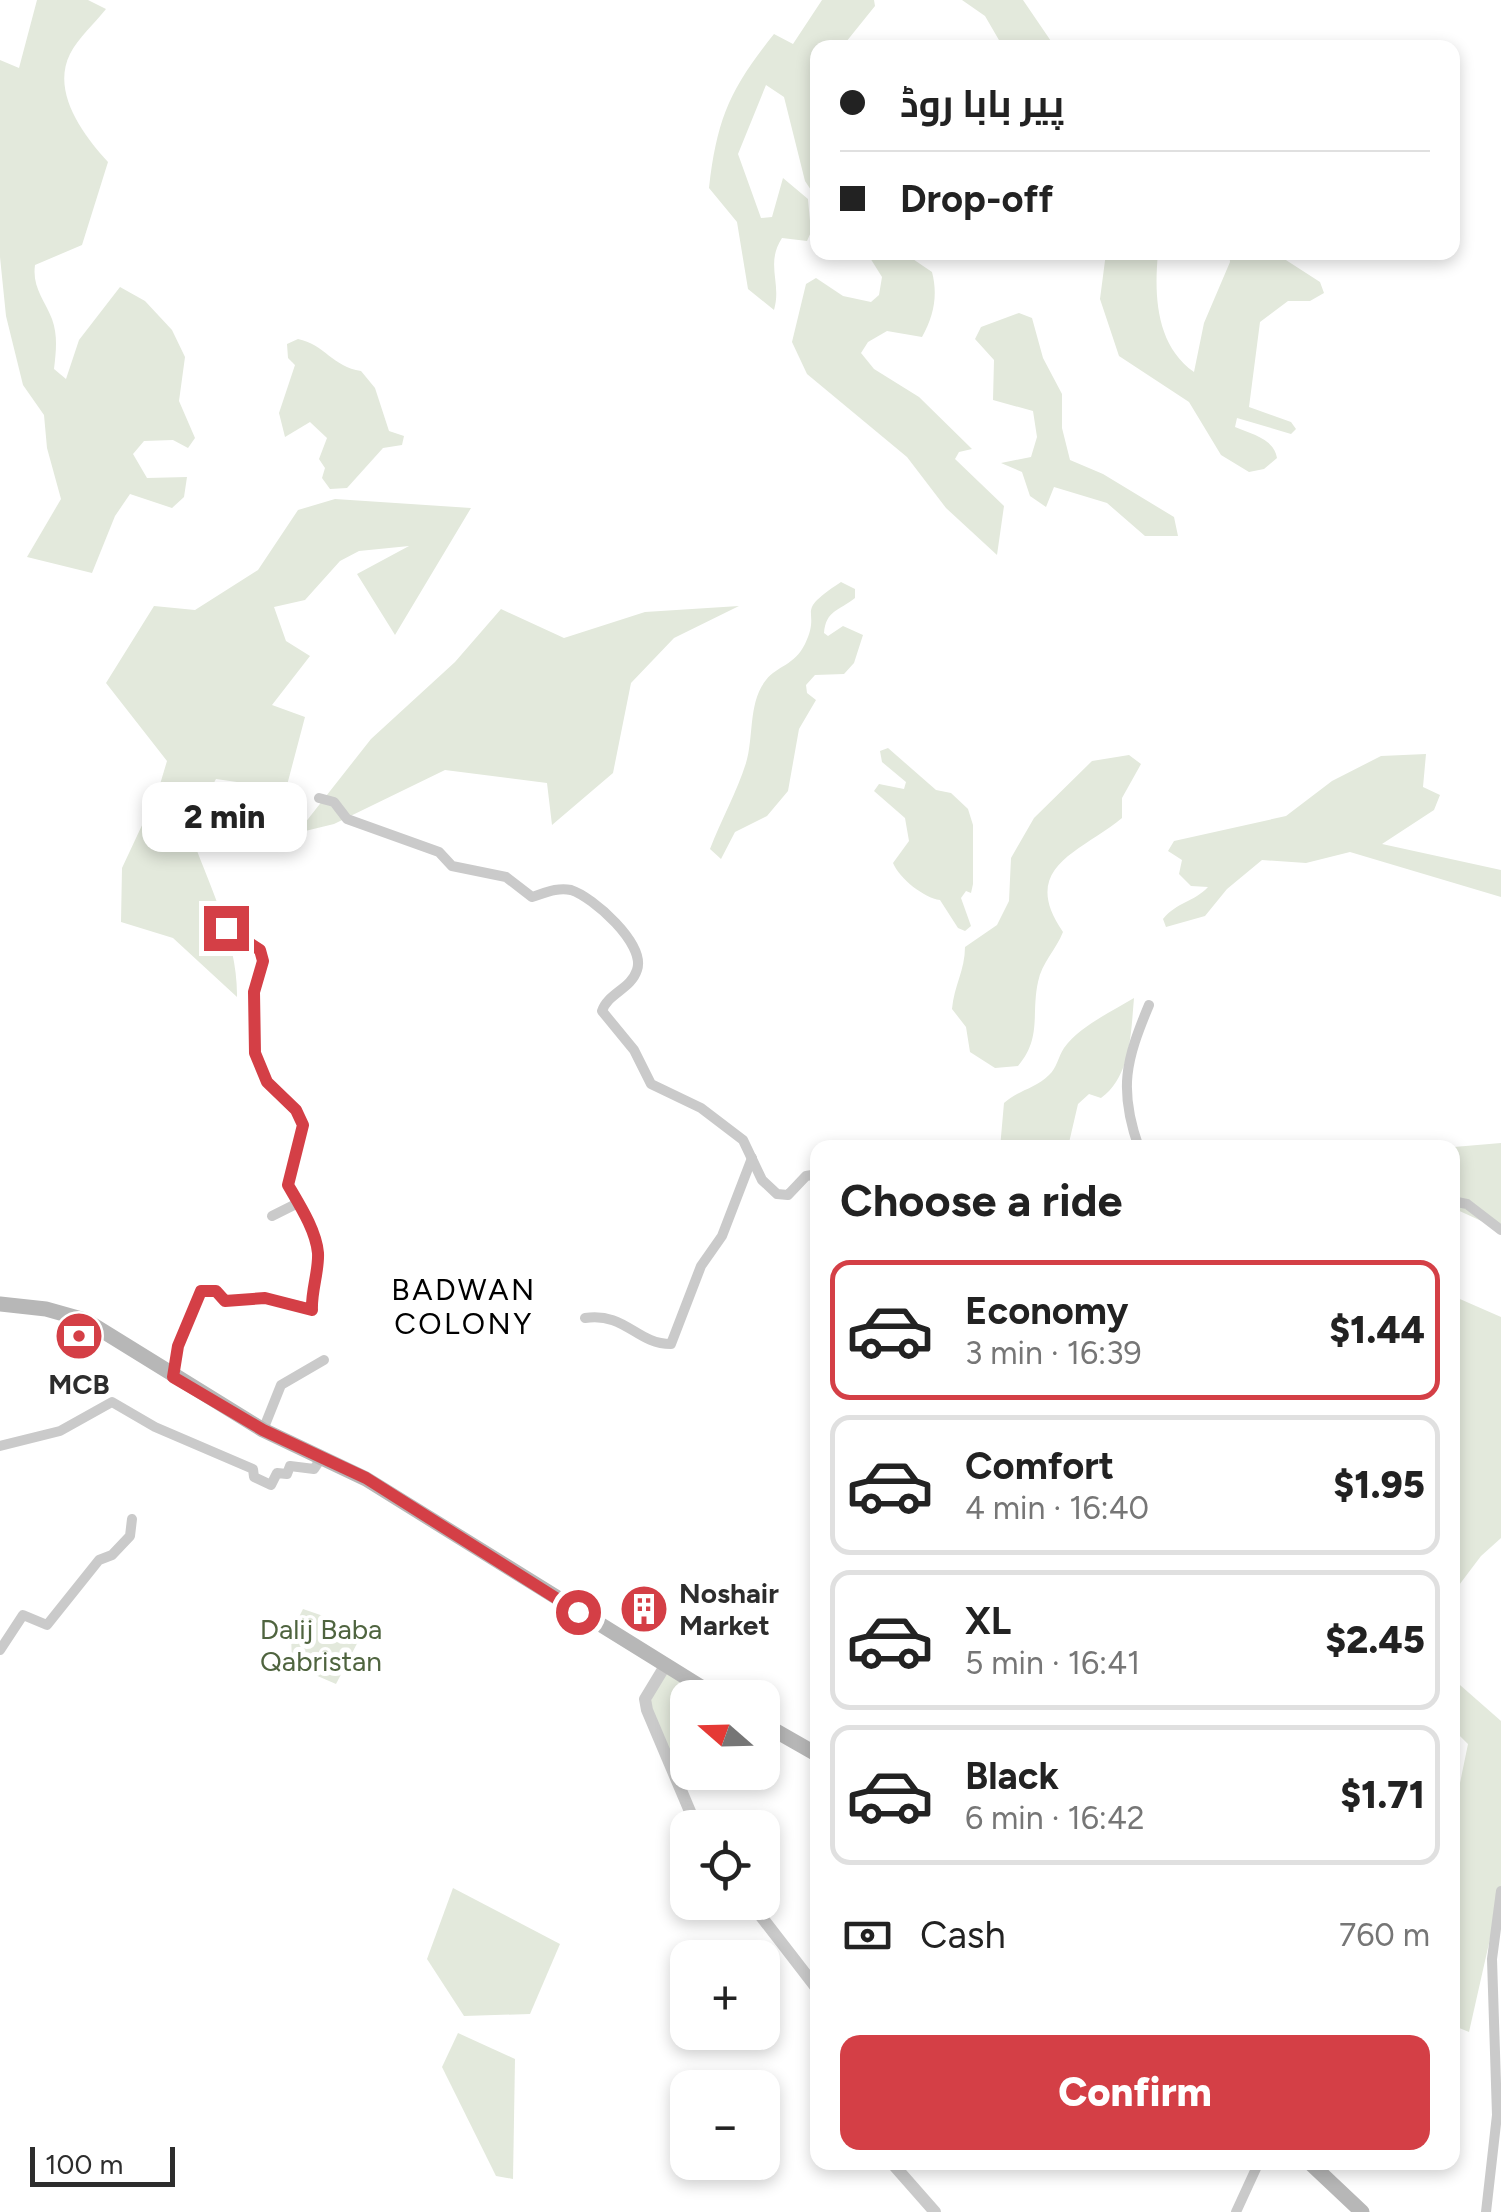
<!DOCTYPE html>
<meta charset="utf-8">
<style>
:root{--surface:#fff;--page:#f6f6f6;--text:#222;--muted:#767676;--line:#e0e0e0;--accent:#d43f46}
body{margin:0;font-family:Figtree,Cairo,sans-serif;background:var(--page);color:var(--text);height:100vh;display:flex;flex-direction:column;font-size:38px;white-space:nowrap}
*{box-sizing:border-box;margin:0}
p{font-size:32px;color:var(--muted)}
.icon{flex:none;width:55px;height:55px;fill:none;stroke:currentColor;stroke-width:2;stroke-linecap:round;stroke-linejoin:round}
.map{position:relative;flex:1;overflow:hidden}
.panel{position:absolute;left:810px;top:1140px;width:650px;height:1030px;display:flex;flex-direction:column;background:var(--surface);border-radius:20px;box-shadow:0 5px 15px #0003}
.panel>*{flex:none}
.guide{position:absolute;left:810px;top:40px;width:650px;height:220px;border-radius:20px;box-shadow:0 5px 15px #0003;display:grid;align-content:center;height:220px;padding:0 30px;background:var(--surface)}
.needle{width:65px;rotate:290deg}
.controls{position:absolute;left:670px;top:1680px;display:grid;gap:20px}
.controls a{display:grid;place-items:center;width:110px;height:110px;border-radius:20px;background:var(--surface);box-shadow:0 5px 15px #0003;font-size:50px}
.scale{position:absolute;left:30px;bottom:25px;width:145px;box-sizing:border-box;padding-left:10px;border:5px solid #2d2d2d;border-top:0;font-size:28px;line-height:35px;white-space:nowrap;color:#2d2d2d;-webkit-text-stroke:8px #fff;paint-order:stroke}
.end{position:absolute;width:45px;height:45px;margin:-22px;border:12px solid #d43f46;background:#fff;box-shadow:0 0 0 5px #fff}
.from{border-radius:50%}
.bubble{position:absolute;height:70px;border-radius:20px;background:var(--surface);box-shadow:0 5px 15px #0003;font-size:32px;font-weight:800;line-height:70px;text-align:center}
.guide b{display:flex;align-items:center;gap:35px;height:95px;font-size:38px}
.guide b+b{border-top:2px solid var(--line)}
.guide i{width:25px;height:25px;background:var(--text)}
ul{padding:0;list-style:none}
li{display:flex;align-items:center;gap:30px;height:140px;margin:0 20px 15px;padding:0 10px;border:5px solid var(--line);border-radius:20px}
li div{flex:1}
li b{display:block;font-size:38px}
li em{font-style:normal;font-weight:800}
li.selected{border-color:var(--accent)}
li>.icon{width:90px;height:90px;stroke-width:1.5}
h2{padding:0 30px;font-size:45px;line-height:120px}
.pay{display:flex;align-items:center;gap:25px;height:110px;padding:0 30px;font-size:38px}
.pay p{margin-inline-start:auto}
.primary-button{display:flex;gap:20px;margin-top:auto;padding:20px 30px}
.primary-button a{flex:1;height:115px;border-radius:20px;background:var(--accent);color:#fff;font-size:40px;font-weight:800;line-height:115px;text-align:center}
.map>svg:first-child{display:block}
.green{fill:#e3e9dc}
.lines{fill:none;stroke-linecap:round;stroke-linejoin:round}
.minor{stroke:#cacaca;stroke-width:10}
.tertiary{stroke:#cacaca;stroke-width:12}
.secondary{stroke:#b7b7b7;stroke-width:15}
.route{stroke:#d43f46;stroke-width:12}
.labels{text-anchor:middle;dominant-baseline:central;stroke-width:10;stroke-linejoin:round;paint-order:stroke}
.poi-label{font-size:28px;font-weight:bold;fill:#2d2d2d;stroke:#fff}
.park-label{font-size:28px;fill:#4f643f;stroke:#fff}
.neighbourhood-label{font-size:30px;letter-spacing:2.5px;fill:#000;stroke:#fff}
</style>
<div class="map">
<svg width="1501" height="2212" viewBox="0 0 1501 2212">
<rect width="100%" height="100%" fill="#fff"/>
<!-- green -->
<g class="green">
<path d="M 37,0 L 88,0 L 106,9 C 95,23 78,38 70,54 C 51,92 83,135 108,162 L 82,245 L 35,265 C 32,287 44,299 52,319 C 58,336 56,351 54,369 L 66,379 L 79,340 L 120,287 L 145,301 L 172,330 L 185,357 L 179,401 L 195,438 L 188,448 L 173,440 L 144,441 L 133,454 L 147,478 L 187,477 L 184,497 L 172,508 L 130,494 L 115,516 L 92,573 L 27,557 L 61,499 L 47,448 L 44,415 L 23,385 L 6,316 L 0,257 L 0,60 L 19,68 Z"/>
<path d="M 822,0 L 874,0 L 875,6 L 842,47 L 818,48 L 817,199 L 805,181 L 784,97 L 766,85 L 738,154 L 761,218 L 772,217 L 783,178 L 808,199 L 811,232 L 807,241 L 782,238 C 765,264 782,283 774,310 L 748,289 L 737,222 L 709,188 C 717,118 730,89 774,34 L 793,44 Z"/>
<path d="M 962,0 L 1023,0 L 1055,47 L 1003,47 L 985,16 Z"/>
<path d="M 867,253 L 904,253 L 932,272 C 938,295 934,316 922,337 L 887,331 L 868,342 L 861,353 L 874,369 L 919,397 L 972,449 L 959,452 L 955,459 L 1004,506 L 997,555 L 946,508 L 907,457 L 807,374 L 792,342 L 806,284 L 816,278 L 843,296 L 871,302 L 879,295 L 882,277 Z"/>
<path d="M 1106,253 L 1158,253 C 1154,296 1156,345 1194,372 L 1204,323 L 1230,262 L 1229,253 L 1275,253 L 1320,282 L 1324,293 L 1310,301 L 1288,301 L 1260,322 L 1249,407 L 1291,422 L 1296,429 L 1291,434 L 1237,418 L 1235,427 C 1252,434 1274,439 1277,458 L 1264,469 L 1249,472 L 1221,455 L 1189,402 L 1119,356 L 1100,299 Z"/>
<path d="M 1019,313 L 1032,318 L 1043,358 L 1062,394 L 1062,428 L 1070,460 L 1103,474 L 1174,517 L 1178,536 L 1145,536 L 1107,503 L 1054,487 L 1046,507 L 1030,496 L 1022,472 L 1001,463 L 1031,457 L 1037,437 L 1033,411 L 993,400 L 994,360 L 975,339 L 981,327 Z"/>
<path d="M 298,339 C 324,344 333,367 361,371 L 375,388 L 389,431 L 404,436 L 402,445 L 383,448 L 347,488 L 330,489 L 322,478 L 325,468 L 319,459 L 327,438 L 310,422 L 285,437 L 279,413 L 295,365 L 288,358 L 287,344 Z"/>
<path d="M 335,499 L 471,508 L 395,635 L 357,574 L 409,546 L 359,551 L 340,561 L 305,600 L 274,607 L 286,641 L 310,656 L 272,705 L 305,717 L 286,789 L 216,779 L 189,829 C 208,884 238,939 237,997 L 173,938 L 121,922 L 122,868 L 158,791 L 167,761 L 106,683 L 154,606 L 195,610 L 258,570 L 298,510 Z"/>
<path d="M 841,582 L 855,589 L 855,598 C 839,611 826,610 824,633 L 828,636 L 843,626 L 863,635 L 854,663 L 844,674 L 815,675 L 806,685 L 807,693 L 816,700 L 799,729 L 788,791 L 767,816 L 735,832 L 721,859 L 710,849 C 721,820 737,792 746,763 C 754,737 748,702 766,680 C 778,665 794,666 805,644 C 823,607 791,615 841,582 Z"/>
<path d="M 739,606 L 674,638 L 631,683 L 613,773 L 552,825 L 547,783 L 445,770 L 334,824 L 297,833 L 371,739 L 455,662 L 501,609 L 564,638 L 645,612 Z"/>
<path d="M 888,748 L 936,790 L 951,793 L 968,809 L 973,825 L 973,884 L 971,893 L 966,891 L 961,898 L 971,926 L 965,931 L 958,928 L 940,900 C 924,898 899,878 893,863 L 909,841 L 905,818 L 874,791 L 879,784 L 904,789 L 906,782 L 882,762 L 880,751 Z"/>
<path d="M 1426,754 L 1423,787 L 1440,795 L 1434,810 L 1382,844 L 1501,870 L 1501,897 L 1350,852 L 1306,863 L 1262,860 L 1227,889 L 1205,916 L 1166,927 L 1163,919 C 1177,902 1194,902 1208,887 L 1191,886 L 1179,874 L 1182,860 L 1168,851 L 1174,841 L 1286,816 L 1332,781 L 1381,756 Z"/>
<path d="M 1129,755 L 1141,764 L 1122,798 L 1122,818 C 1081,852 1018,867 1063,932 C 1056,950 1042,962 1038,982 C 1031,1014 1042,1038 1018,1066 L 995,1068 L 970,1052 L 966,1027 L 952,1009 C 954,986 965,970 965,947 L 997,925 L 1009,901 L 1011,858 L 1034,818 L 1092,761 Z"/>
<path d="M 1134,998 C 1131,1031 1131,1077 1101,1098 L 1089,1094 L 1078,1104 L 1068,1147 L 1000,1148 L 1004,1103 C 1018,1090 1035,1089 1049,1075 C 1057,1068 1058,1057 1064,1048 C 1080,1026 1111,1012 1134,998 Z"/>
<path d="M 1501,1143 L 1501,1230 L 1453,1208 L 1452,1148 L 1442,1148 Z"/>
<path d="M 1453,1296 L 1501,1317 L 1501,1538 L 1481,1556 L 1453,1593 Z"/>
<path d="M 303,1609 L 364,1630 L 336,1684 L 292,1665 L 291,1633 Z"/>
<path d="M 665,1666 L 719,1697 L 688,1698 L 687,1757 L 674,1767 L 647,1710 Z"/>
<path d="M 1452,1678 L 1501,1721 L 1501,1890 L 1469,2032 L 1452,2025 L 1453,1817 L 1468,1744 L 1453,1729 Z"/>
<path d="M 453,1888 L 560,1944 L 530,2014 L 464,2016 L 427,1959 Z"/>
<path d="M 458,2033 L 515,2059 L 513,2179 L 496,2176 L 442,2067 Z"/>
</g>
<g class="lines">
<!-- minor -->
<g class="minor">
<path d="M 319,798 L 334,802 L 347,819 L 439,852 L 452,866 L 506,877 L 532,897 C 545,893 557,887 571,890 C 593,897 646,944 637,970 C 631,989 608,993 602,1011 L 634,1050 L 651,1084 L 701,1108 L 743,1140 L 762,1180 L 777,1194 L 788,1195 L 806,1176 L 818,1174"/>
<path d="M 1139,1148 C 1118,1089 1126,1060 1149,1005"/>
<path d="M 1452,1201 L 1467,1204 L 1501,1230"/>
<path d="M 272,1216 L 298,1203"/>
<path d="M 585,1318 C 626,1312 636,1344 671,1344 L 701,1266 L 722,1236 L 752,1158"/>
<path d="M 173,1377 L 178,1346 L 201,1291 L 216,1291 L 225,1301 L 265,1298 L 312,1309 C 311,1291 320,1272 318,1253 C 316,1230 300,1204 288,1185 L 303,1125 L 296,1111 L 267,1082 L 255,1053 L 254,992 L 263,961 L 260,951 L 216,922"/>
<path d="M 263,1430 L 281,1385 L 324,1360"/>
<path d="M 0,1446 L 60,1431 L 112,1402 L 155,1427 L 253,1469 L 254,1477 L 271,1485 L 277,1473 L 287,1474 L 290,1466 L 314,1469 L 322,1457"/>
<path d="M 0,1650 L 23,1615 L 47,1625 L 99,1560 L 112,1555 L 130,1536 L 132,1519"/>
<path d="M 1236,2212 L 1259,2162"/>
<path d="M 1486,2212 L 1497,2115 L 1492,1959 L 1501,1891"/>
</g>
<!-- tertiary -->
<g class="tertiary">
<path d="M 665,1666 L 645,1699 L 647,1710 L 697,1828"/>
<path d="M 750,1902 L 818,1990"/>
<path d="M 891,2162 L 935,2212"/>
</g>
<!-- secondary -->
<g class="secondary">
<path d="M 0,1304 L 46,1309 L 85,1320 L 263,1430 L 366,1479 L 719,1698"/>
<path d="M 762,1723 L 818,1755"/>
<path d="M 1309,2162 L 1362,2212"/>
</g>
</g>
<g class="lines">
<!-- route -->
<path class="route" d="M 226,928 L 260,950 L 263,961 L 254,992 L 255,1053 L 267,1082 L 296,1110 L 303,1125 L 288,1185 C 299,1204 316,1230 318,1253 C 319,1271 311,1291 312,1310 L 265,1298 L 225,1301 L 216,1291 L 201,1291 L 178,1346 L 173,1377 L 263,1430 L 366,1478 L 578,1612"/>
</g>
<!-- icons -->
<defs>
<g id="bank-disc" transform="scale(2.5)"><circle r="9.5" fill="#d43f46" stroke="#fff"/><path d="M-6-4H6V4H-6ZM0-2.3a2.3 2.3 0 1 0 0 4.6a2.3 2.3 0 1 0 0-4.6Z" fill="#fff"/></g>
<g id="building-disc" transform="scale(2.5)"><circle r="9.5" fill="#d43f46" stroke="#fff"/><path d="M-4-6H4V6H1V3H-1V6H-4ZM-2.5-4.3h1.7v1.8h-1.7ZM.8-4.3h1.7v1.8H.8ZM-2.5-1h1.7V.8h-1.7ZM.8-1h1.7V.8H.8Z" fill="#fff"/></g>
</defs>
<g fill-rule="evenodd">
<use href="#bank-disc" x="79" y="1336"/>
<use href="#building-disc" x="644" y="1609"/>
</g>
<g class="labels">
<!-- poi labels -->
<g class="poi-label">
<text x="79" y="1384">MCB</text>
<text x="679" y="1593" text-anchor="start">Noshair<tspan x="679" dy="32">Market</tspan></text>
</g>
<!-- park labels -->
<g class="park-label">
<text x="321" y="1629">Dalij Baba<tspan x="321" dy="32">Qabristan</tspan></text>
</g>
<!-- neighbourhood labels -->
<g class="neighbourhood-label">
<text x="464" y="1289">BADWAN<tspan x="464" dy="34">COLONY</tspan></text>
</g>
</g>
</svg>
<div class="controls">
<a><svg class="needle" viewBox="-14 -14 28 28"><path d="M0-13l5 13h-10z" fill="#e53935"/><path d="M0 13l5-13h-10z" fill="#767676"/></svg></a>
<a><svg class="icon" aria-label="locate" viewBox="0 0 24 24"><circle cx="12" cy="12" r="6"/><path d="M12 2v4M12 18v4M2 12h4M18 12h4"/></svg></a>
<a>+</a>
<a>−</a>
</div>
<div class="scale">100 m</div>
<i class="end from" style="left:578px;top:1612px"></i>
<i class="end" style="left:226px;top:928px"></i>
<div class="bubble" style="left:142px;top:782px;width:165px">2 min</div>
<div class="guide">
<b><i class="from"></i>پیر بابا روڈ</b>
<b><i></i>Drop-off</b>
</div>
<section class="panel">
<h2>Choose a ride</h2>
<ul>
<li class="selected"><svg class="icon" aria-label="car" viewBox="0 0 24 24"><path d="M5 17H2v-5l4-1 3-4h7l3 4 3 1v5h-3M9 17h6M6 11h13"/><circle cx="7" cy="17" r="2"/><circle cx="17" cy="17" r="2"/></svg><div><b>Economy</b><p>3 min · 16:39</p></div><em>$1.44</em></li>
<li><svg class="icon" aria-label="car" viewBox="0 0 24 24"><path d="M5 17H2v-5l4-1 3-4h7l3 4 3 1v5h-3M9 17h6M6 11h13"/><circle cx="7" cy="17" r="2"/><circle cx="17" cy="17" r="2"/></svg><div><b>Comfort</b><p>4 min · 16:40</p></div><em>$1.95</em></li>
<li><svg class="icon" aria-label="car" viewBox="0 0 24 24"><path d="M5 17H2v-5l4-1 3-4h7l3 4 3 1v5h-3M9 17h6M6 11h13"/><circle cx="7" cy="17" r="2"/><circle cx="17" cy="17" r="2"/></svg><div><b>XL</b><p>5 min · 16:41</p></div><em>$2.45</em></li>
<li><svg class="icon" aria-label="car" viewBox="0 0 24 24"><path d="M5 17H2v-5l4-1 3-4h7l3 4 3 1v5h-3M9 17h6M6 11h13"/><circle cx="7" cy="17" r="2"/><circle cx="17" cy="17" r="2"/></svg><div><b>Black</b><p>6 min · 16:42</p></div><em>$1.71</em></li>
</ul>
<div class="pay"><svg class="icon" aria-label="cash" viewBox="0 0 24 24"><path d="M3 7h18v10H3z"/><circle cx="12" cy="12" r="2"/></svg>Cash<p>760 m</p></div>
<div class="primary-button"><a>Confirm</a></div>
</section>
</div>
